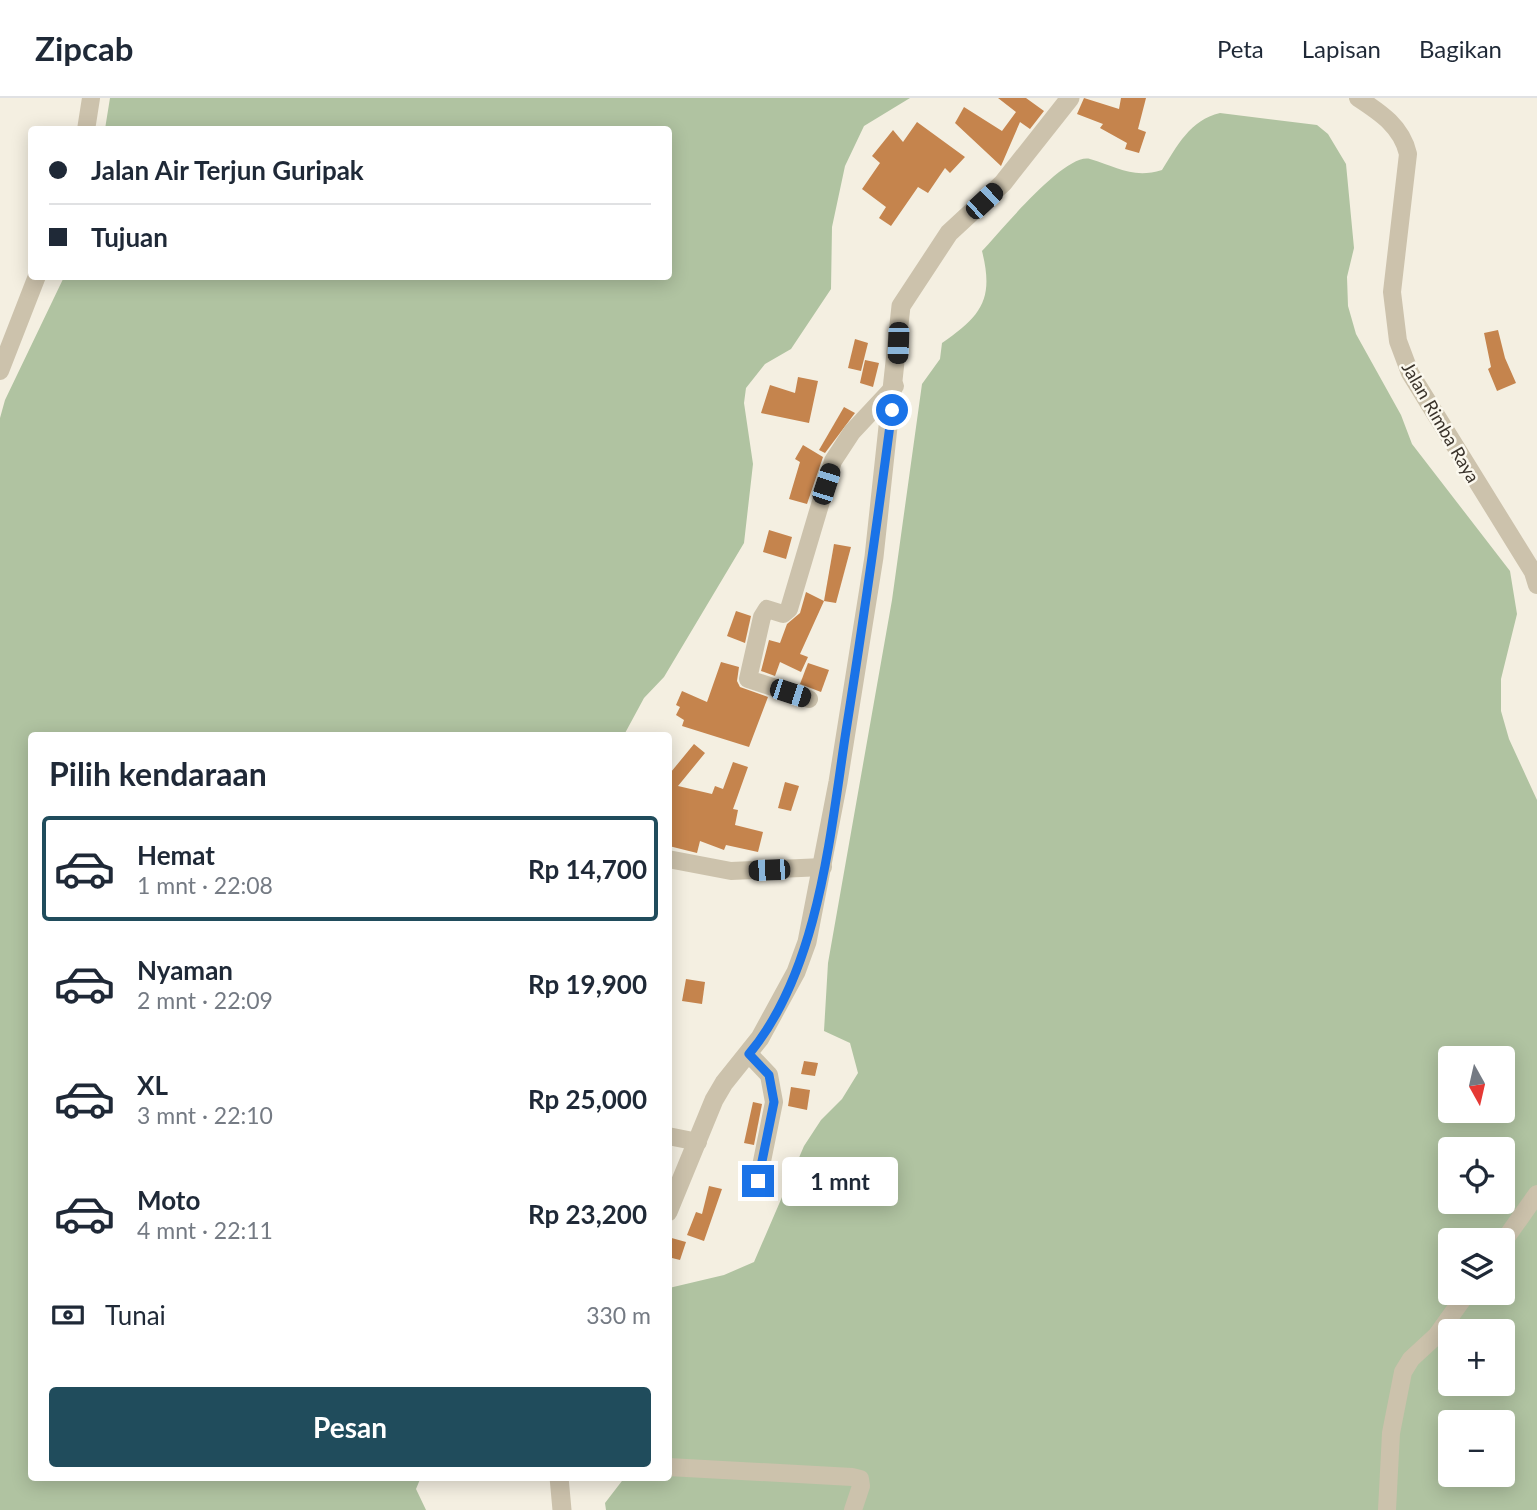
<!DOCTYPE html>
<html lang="id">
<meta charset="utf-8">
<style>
:root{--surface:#fff;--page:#f6f6f7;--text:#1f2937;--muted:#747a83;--line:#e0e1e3;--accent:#204c5c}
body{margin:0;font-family:Lato,sans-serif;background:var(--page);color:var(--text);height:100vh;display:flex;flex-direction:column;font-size:26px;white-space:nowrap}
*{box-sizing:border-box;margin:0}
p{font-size:23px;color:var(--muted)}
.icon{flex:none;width:38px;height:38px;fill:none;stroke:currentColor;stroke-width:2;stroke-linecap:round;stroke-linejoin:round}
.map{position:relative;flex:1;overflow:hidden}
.sheet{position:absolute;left:28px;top:634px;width:644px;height:749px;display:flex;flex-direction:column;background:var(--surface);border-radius:7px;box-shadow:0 4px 18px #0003}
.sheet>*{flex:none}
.top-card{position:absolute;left:28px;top:28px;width:644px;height:154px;border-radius:7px;box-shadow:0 4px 18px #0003;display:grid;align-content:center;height:154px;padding:0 21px;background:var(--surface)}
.needle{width:46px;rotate:172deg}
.tools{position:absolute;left:1438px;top:948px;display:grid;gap:14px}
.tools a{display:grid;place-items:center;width:77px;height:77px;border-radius:7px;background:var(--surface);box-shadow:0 4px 18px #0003;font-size:35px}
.end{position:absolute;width:32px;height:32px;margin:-16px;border:9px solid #1a73e8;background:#fff;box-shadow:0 0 0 4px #fff}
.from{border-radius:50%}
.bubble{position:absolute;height:49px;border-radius:7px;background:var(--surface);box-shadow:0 4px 18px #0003;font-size:23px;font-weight:700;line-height:49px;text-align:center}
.car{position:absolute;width:21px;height:42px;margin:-21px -10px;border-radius:9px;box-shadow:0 0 5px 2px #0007;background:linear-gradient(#222 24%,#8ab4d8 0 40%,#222 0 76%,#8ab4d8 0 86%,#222 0)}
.top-card b{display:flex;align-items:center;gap:24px;height:66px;font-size:26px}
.top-card b+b{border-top:2px solid var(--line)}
.top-card i{width:18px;height:18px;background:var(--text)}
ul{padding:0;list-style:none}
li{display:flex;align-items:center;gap:21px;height:105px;margin:0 14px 10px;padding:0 7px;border:4px solid transparent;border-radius:7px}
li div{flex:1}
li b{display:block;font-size:26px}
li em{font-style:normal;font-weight:700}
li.current{border-color:var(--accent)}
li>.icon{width:63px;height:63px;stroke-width:1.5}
h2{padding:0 21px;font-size:32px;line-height:84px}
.pay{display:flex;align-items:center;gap:18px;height:77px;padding:0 21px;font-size:26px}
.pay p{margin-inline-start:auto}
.primary-button{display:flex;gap:14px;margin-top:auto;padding:14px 21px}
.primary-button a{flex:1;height:80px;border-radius:7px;background:var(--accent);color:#fff;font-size:28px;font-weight:700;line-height:80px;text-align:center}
header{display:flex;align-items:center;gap:42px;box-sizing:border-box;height:98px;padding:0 35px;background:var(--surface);border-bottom:2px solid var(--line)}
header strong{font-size:33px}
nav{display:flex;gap:38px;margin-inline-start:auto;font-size:24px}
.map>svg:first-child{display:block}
.green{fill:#b0c3a1;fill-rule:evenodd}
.building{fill:#c5844d}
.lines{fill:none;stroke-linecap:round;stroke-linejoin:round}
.minor{stroke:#ccc2ac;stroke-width:18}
.tertiary{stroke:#ccc2ac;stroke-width:19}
.route{stroke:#1a73e8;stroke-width:9}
.labels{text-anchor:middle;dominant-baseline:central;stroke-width:5;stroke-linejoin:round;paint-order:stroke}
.street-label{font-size:18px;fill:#3a332b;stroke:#fbf8ee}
</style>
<header>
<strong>Zipcab</strong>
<nav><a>Peta</a><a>Lapisan</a><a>Bagikan</a></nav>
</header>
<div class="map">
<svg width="1537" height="1412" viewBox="0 0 1537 1412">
<rect width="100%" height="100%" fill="#f4efe1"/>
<!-- green -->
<g class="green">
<path d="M 110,0 L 910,0 L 864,28 L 845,68 L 832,129 L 831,191 L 791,251 L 765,266 L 746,290 L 744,305 L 753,366 L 744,445 L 664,579 L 644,600 L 624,637 L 32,637 L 32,1379 L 421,1379 L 416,1391 L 426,1412 L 0,1412 L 0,320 L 5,302 L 64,179 L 668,178 L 668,32 L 105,31 Z"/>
<path d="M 1220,15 L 1317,27 L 1328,36 L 1346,66 L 1354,150 L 1347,179 L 1348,208 L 1356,236 L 1401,317 L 1412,346 L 1510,473 L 1517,516 L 1501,581 L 1501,613 L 1509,641 L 1537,702 L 1537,1412 L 606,1412 L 605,1405 L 625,1379 L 668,1379 L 669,1190 L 724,1177 L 754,1164 L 804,1048 L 821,1022 L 842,1001 L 858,975 L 850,945 L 824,933 L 828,865 L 892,502 L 922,286 L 940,261 L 942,245 C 982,217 994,201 982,153 C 1000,134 1065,54 1090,61 C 1117,69 1133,81 1162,72 C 1177,48 1190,22 1220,15 ZM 1451,961 L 1503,961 L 1503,1013 L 1451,1013 ZM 1451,1052 L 1503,1052 L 1503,1104 L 1451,1104 ZM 1451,1143 L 1503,1143 L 1503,1195 L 1451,1195 ZM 1451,1234 L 1503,1234 L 1503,1286 L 1451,1286 ZM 1451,1325 L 1503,1325 L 1503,1377 L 1451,1377 Z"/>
</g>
<!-- building -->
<g class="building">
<path d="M 998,0 L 1026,0 L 1044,13 L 1030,31 L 1020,24 L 1001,68 L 955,25 L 964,9 L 1002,33 L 1016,14 Z"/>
<path d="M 1084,0 L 1119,11 L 1121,0 L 1146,0 L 1138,31 L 1146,34 L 1139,55 L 1125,51 L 1127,45 L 1100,30 L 1103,26 L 1077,16 Z"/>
<path d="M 917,24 L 965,59 L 950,75 L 945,70 L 928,95 L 918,89 L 891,128 L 879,120 L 886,109 L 862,91 L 880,65 L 872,58 L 893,32 L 903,44 Z"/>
<path d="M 1498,232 L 1505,260 L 1516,285 L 1497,293 L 1488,271 L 1491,269 L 1484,235 Z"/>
<path d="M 855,241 L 868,245 L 861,273 L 848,270 Z"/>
<path d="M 865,262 L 879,265 L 873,289 L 860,285 Z"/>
<path d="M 798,279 L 818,283 L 809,325 L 761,315 L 770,287 L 795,295 Z"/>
<path d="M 844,309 L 855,315 L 825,355 L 819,352 Z"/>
<path d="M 803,347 L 823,359 L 807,406 L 789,401 L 800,364 L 795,361 Z"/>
<path d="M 769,432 L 792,439 L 786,461 L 763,454 Z"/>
<path d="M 834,446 L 851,449 L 836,505 L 824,503 Z"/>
<path d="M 806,494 L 824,503 L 800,556 L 808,559 L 801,574 L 780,564 L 775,578 L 761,573 L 769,542 L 780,545 L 787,526 L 800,515 Z"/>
<path d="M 736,513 L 751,518 L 745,545 L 727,538 Z"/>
<path d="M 721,564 L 739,569 L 737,583 L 740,589 L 768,599 L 749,649 L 682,628 L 684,622 L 676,617 L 680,609 L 676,607 L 682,593 L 707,604 Z"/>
<path d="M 808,565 L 829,572 L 821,594 L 800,586 Z"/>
<path d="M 694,646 L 705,655 L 678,688 L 712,696 L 715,688 L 723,691 L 733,664 L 748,669 L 733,711 L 738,712 L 735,727 L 763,734 L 758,754 L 726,747 L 724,752 L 700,743 L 697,755 L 669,748 L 668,684 L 671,674 Z"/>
<path d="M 785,684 L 799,688 L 791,713 L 778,710 Z"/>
<path d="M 686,881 L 705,884 L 702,906 L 682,903 Z"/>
<path d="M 804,963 L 818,965 L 815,978 L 801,976 Z"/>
<path d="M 791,989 L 810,992 L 807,1012 L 788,1008 Z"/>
<path d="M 753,1004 L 762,1006 L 754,1047 L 744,1045 Z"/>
<path d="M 709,1088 L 722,1091 L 704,1143 L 687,1137 L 696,1114 L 702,1116 Z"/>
<path d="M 668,1139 L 686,1144 L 680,1162 L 668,1159 Z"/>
</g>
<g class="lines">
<!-- minor -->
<g class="minor">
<path d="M 1358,0 C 1381,15 1402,29 1408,56 L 1392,194 L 1398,243 L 1410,275 L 1533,474 L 1537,487"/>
<path d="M 86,32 L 91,0"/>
<path d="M 0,273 L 37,178"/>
<path d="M 809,601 L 748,581 L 762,519 L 767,511 L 783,516 L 789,511 L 833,363 L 852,334 L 895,288"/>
<path d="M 668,761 L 731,773 L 823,769"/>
<path d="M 749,956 L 769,977 L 774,1004 L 758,1083"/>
<path d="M 668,1038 L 698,1044"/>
<path d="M 1503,1144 L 1537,1096"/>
<path d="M 668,1369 L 852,1379 L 860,1381 L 861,1388 L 853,1412"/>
<path d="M 1387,1412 L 1391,1335 L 1403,1274 L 1411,1261 L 1437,1237 L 1467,1195"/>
</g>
<!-- tertiary -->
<g class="tertiary">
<path d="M 668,1114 L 714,1002 L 724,985 L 760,940 L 796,874 L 807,844 L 838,684 L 874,459 L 901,208 L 949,135 L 1003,85 L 1070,0"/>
<path d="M 559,1379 L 562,1412"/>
</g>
</g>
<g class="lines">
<!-- route -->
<path class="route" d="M 758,1083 L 774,1004 L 769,977 L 749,956 C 819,872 830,737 846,633 C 863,526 878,419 892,312"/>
</g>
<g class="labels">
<!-- street labels -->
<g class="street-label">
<text transform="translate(1441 324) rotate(60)">Jalan Rimba Raya</text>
</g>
</g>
</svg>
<div class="tools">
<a><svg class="needle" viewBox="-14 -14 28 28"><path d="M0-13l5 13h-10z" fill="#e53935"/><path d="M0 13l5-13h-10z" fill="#747a83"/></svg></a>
<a><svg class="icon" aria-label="locate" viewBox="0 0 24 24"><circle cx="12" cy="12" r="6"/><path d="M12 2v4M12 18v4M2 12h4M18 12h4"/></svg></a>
<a><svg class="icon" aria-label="layers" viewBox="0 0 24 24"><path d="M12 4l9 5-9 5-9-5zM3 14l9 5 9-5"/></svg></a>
<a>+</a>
<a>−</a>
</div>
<i class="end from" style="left:892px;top:312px"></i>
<i class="end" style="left:758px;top:1083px"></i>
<div class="bubble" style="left:782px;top:1059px;width:116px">1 mnt</div>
<i class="car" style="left:984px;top:103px;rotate:47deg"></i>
<i class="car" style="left:898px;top:245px;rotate:182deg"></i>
<i class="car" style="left:826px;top:386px;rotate:18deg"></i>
<i class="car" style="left:790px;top:595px;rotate:108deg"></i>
<i class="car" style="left:769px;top:772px;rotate:268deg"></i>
<div class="top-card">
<b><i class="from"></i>Jalan Air Terjun Guripak</b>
<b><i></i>Tujuan</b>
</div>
<section class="sheet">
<h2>Pilih kendaraan</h2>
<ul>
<li class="current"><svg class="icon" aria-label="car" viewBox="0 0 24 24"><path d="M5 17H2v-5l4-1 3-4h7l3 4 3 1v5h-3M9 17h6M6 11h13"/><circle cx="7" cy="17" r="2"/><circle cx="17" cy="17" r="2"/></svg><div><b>Hemat</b><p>1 mnt · 22:08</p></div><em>Rp 14,700</em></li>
<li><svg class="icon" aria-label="car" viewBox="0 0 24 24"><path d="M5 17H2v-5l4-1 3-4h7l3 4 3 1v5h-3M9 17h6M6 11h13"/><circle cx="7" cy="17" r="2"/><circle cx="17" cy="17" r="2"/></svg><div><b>Nyaman</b><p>2 mnt · 22:09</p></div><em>Rp 19,900</em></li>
<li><svg class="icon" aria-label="car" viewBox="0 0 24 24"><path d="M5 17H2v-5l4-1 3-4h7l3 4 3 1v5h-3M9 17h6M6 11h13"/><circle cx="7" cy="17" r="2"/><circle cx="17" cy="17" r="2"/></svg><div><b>XL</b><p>3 mnt · 22:10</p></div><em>Rp 25,000</em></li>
<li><svg class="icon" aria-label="car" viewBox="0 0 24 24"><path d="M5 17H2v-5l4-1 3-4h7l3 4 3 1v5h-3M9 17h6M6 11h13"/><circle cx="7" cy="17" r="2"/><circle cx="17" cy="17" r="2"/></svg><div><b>Moto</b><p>4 mnt · 22:11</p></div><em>Rp 23,200</em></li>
</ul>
<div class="pay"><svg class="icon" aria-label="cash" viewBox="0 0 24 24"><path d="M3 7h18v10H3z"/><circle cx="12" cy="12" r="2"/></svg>Tunai<p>330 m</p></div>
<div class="primary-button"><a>Pesan</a></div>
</section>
</div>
